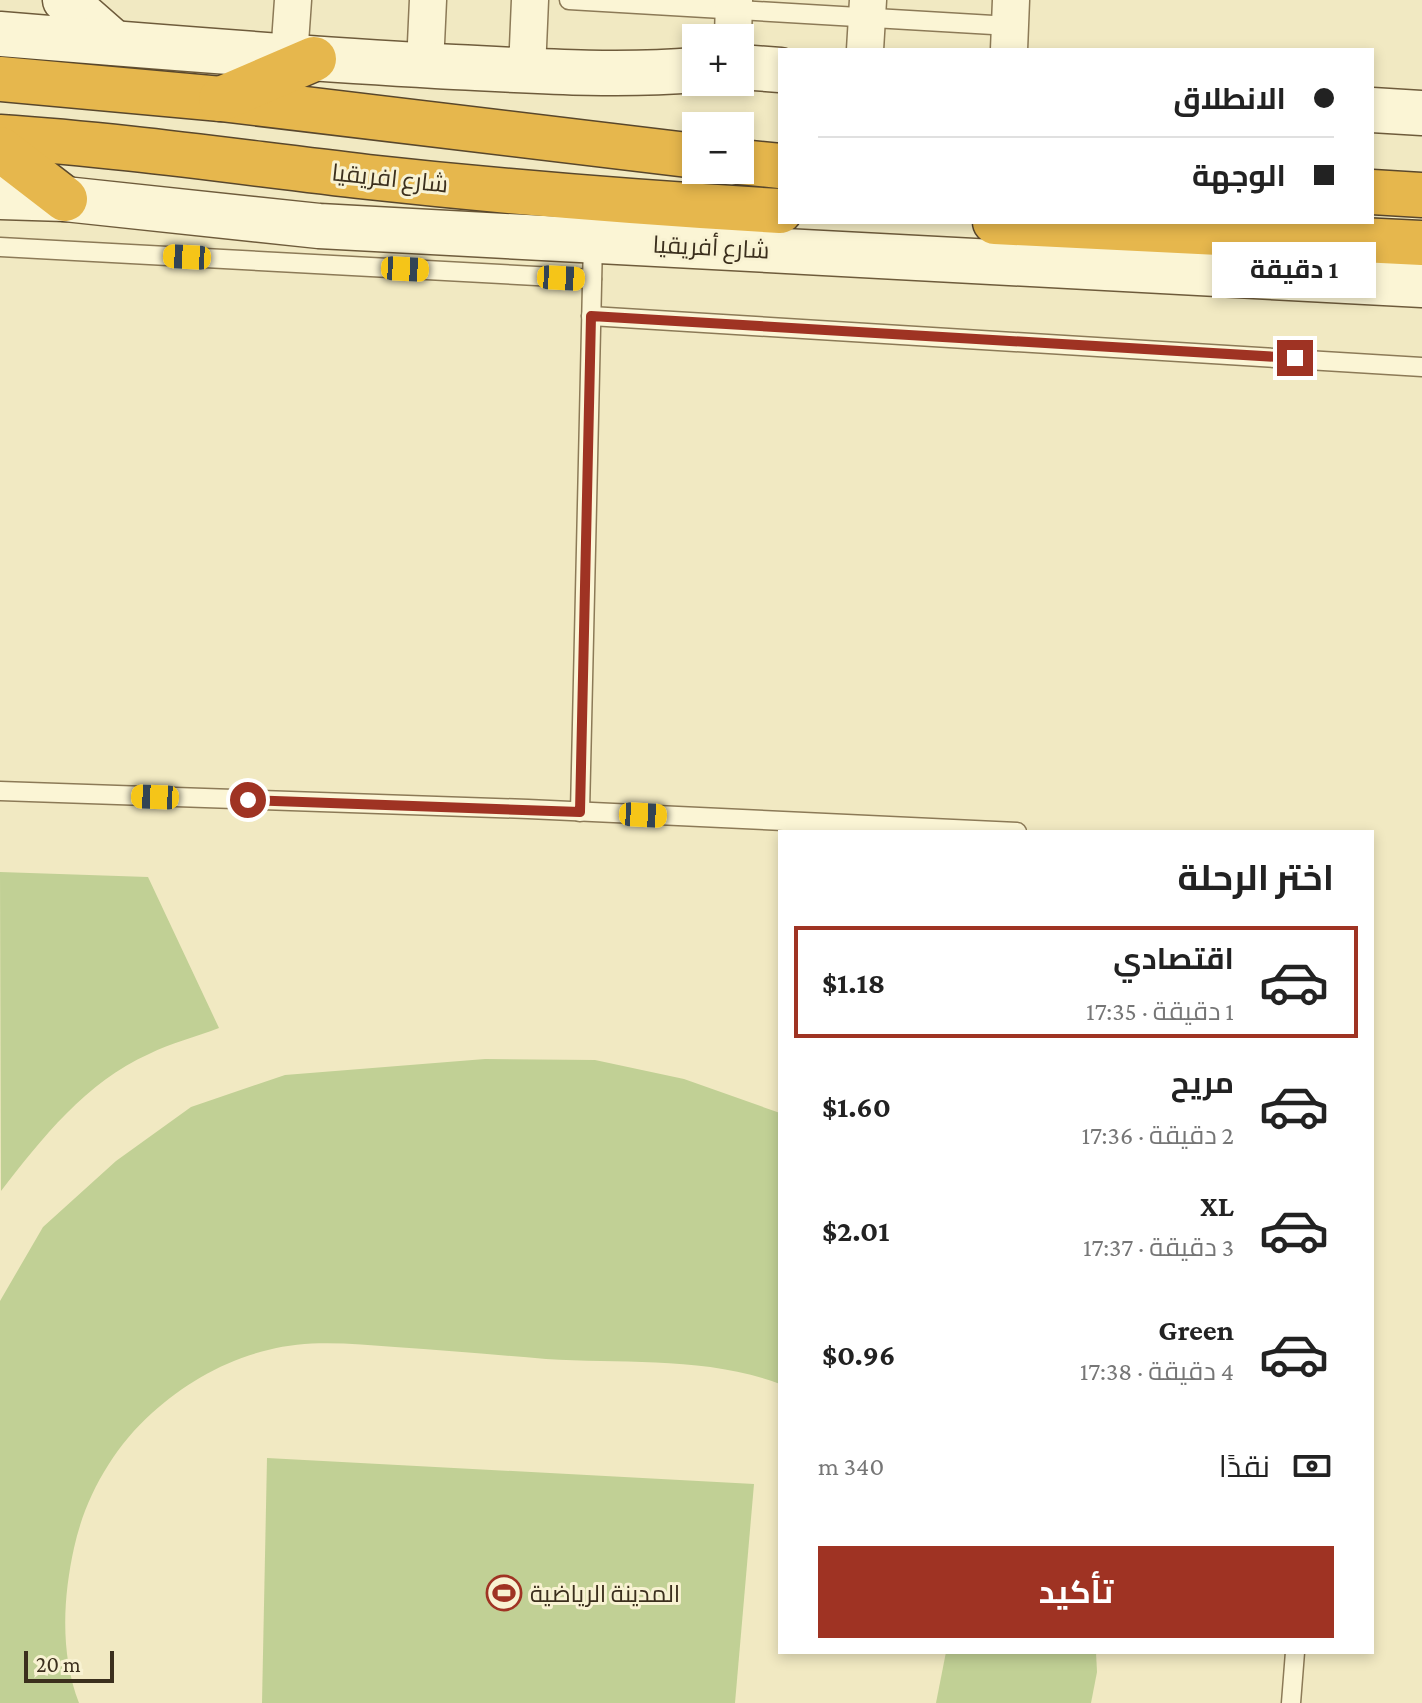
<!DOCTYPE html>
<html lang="ar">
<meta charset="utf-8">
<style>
:root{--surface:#fff;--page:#f2f2f2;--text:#222;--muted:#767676;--line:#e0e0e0;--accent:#9f3323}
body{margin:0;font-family:"Crimson Pro",Cairo,serif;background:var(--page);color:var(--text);direction:rtl;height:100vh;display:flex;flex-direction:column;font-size:30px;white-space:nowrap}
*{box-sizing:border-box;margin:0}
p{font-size:26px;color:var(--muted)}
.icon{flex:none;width:44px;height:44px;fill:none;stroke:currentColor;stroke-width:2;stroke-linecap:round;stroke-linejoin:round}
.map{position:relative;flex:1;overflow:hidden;direction:ltr}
.panel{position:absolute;left:778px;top:830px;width:596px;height:824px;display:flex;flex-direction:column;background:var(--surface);border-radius:0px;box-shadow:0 4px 12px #0003;direction:rtl}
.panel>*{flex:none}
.banner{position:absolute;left:778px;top:48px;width:596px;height:176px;border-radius:0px;box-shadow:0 4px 12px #0003;direction:rtl;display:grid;align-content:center;height:176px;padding:0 40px;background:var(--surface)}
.tools{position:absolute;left:682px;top:24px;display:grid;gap:16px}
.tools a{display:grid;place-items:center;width:72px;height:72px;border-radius:0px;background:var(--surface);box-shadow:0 4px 12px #0003;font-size:40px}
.scale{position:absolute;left:24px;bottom:20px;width:90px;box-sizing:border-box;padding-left:8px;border:4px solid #3b2f1d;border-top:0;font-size:22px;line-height:28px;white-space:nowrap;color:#3b2f1d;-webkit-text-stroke:6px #f8f2d2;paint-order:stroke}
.end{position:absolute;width:36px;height:36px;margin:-18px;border:10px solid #9f3323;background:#fff;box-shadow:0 0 0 4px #fff}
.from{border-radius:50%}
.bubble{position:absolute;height:56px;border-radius:0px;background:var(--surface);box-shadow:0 4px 12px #0003;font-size:26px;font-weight:700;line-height:56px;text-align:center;direction:rtl}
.car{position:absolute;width:24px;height:48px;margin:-24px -12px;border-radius:10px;box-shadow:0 0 6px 2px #0007;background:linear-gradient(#f5c518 24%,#345 0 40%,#f5c518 0 76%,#345 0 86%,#f5c518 0)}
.banner b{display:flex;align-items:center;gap:28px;height:76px;font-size:30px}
.banner b+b{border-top:2px solid var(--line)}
.banner i{width:20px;height:20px;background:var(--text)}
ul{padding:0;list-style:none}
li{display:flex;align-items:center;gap:24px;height:112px;margin:0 16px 12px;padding:0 24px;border:4px solid transparent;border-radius:0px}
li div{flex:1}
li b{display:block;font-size:30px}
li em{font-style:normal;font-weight:700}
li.selected{border-color:var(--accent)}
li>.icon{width:72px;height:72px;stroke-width:1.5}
h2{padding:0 40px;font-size:36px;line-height:96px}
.pay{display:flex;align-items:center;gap:20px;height:88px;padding:0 40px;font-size:30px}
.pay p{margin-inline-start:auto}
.button{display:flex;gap:16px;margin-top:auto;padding:16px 40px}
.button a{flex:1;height:92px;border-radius:0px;background:var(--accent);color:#fff;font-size:32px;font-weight:700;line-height:92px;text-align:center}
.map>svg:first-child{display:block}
.green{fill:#c1d095}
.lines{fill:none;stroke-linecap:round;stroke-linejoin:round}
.lane-casing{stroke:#8c7a57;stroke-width:21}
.street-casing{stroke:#8c7a57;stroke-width:39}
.secondary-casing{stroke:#6e5b3b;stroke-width:47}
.highway-casing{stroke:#59472c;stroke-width:47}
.lane{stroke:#fbf5d5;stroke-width:18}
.street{stroke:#fbf5d5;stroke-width:36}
.secondary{stroke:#fbf5d5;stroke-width:44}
.highway{stroke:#e6b74d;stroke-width:44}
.route{stroke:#9f3323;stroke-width:10}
.labels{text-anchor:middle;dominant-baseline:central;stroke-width:6;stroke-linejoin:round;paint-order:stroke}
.street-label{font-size:24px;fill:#3b2f1d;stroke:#f8f2d2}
.poi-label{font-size:24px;fill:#3b2f1d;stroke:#f8f2d2;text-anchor:start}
</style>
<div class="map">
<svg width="1422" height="1703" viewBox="0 0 1422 1703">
<rect width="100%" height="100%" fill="#f1e9c2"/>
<!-- green -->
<g class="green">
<path d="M 0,872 L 148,877 L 219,1028 C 196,1037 171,1043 149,1054 C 86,1082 42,1138 1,1191 Z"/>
<path d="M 485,1059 L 595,1060 L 684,1079 L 780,1113 L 780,1384 C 705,1356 624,1364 546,1359 C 495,1355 445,1350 395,1347 C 353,1344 309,1339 268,1350 C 225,1360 184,1384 152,1413 C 113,1448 85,1497 74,1548 C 63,1598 60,1654 79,1703 L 0,1703 L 0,1301 L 43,1227 L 116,1161 L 191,1107 L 285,1075 Z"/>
<path d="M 267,1458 L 754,1484 L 735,1703 L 262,1703 Z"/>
<path d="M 946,1652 L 1096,1652 L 1097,1672 L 1091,1703 L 936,1703 Z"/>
</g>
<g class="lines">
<!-- lane casing -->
<g class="lane-casing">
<g id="lane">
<path d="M 569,0 L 1010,26"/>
<path d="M 0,247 L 592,279"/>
<path d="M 591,316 L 1422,367"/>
<path d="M 0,791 L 528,809 L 1017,832"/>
<path d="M 580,812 L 593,241"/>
<path d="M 1291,1703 L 1295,1652"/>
</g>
</g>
<!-- street casing -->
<g class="street-casing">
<g id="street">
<path d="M 733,38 L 734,0"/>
<path d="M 865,50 L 868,0"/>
<path d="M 1009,50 L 1011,0"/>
<path d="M 289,57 L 293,0"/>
<path d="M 425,65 L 428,0"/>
<path d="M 527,70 L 530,0"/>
</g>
</g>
<!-- secondary casing -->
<g class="secondary-casing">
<g id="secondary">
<path d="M 65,0 L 114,43"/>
<path d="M 0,34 C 145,46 290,58 436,66 C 522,70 610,77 696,70"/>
<path d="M 740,67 L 780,70"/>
<path d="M 1372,110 L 1422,113"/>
<path d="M 0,197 L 65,199 L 319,226 L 1422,285"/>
</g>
</g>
<!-- highway casing -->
<g class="highway-casing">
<g id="highway">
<path d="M 0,79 L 221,99 L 696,156"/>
<path d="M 221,99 L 314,59"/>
<path d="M 0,137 C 123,145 245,163 368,177 C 505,192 643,203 780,211"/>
<path d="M 0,149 L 65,199"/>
<path d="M 740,162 L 780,166"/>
<path d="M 1372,192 L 1422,195"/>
<path d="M 995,222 L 1422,243"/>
</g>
</g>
<!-- lane -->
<use href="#lane" class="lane"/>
<!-- street -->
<use href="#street" class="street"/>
<!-- secondary -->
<use href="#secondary" class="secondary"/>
<!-- highway -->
<use href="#highway" class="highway"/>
</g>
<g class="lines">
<!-- route -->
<path class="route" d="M 248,800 L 580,812 L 591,316 L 1295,358"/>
</g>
<!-- icons -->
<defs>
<g id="stadium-ring" transform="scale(1.8)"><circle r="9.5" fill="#f8f2d2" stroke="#9f3323" stroke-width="1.5"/><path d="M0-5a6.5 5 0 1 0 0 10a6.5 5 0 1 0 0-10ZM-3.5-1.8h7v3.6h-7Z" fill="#9f3323"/></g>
</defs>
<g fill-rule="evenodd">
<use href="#stadium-ring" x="504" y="1593"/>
</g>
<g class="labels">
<!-- street labels -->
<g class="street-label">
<text transform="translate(390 178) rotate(6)">شارع افريقيا</text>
<text transform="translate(711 247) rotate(3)">شارع أفريقيا</text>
</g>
<!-- poi labels -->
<g class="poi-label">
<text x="530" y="1593">المدينة الرياضية</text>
</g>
</g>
</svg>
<div class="tools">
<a>+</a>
<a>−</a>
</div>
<div class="scale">20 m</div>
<i class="end from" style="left:248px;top:800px"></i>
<i class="end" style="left:1295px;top:358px"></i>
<div class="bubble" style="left:1212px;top:242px;width:164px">1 دقيقة</div>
<i class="car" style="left:187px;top:257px;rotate:273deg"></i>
<i class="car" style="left:405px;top:269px;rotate:93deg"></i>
<i class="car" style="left:561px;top:278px;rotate:93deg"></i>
<i class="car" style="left:155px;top:797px;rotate:272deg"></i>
<i class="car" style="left:643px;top:815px;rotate:93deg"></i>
<div class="banner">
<b><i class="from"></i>الانطلاق</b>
<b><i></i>الوجهة</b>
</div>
<section class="panel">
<h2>اختر الرحلة</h2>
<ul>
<li class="selected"><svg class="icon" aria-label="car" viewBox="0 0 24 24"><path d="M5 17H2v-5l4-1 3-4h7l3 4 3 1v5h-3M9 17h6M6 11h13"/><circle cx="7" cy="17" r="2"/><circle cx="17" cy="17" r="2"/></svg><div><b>اقتصادي</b><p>1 دقيقة · 17:35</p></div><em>$1.18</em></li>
<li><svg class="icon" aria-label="car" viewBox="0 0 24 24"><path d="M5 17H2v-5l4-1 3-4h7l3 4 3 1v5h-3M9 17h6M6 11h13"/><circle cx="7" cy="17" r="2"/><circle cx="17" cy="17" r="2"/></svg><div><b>مريح</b><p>2 دقيقة · 17:36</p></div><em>$1.60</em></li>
<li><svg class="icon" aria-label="car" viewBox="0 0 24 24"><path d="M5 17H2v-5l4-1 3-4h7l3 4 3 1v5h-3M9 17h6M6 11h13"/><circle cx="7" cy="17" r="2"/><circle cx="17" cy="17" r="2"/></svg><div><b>XL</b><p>3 دقيقة · 17:37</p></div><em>$2.01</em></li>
<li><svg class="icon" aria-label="car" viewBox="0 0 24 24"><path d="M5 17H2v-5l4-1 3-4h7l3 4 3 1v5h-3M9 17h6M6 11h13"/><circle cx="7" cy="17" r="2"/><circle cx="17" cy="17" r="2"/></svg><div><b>Green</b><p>4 دقيقة · 17:38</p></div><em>$0.96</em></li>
</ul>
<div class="pay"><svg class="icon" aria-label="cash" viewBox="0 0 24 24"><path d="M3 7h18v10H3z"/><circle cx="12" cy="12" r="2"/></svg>نقدًا<p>340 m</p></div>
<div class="button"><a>تأكيد</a></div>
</section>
</div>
